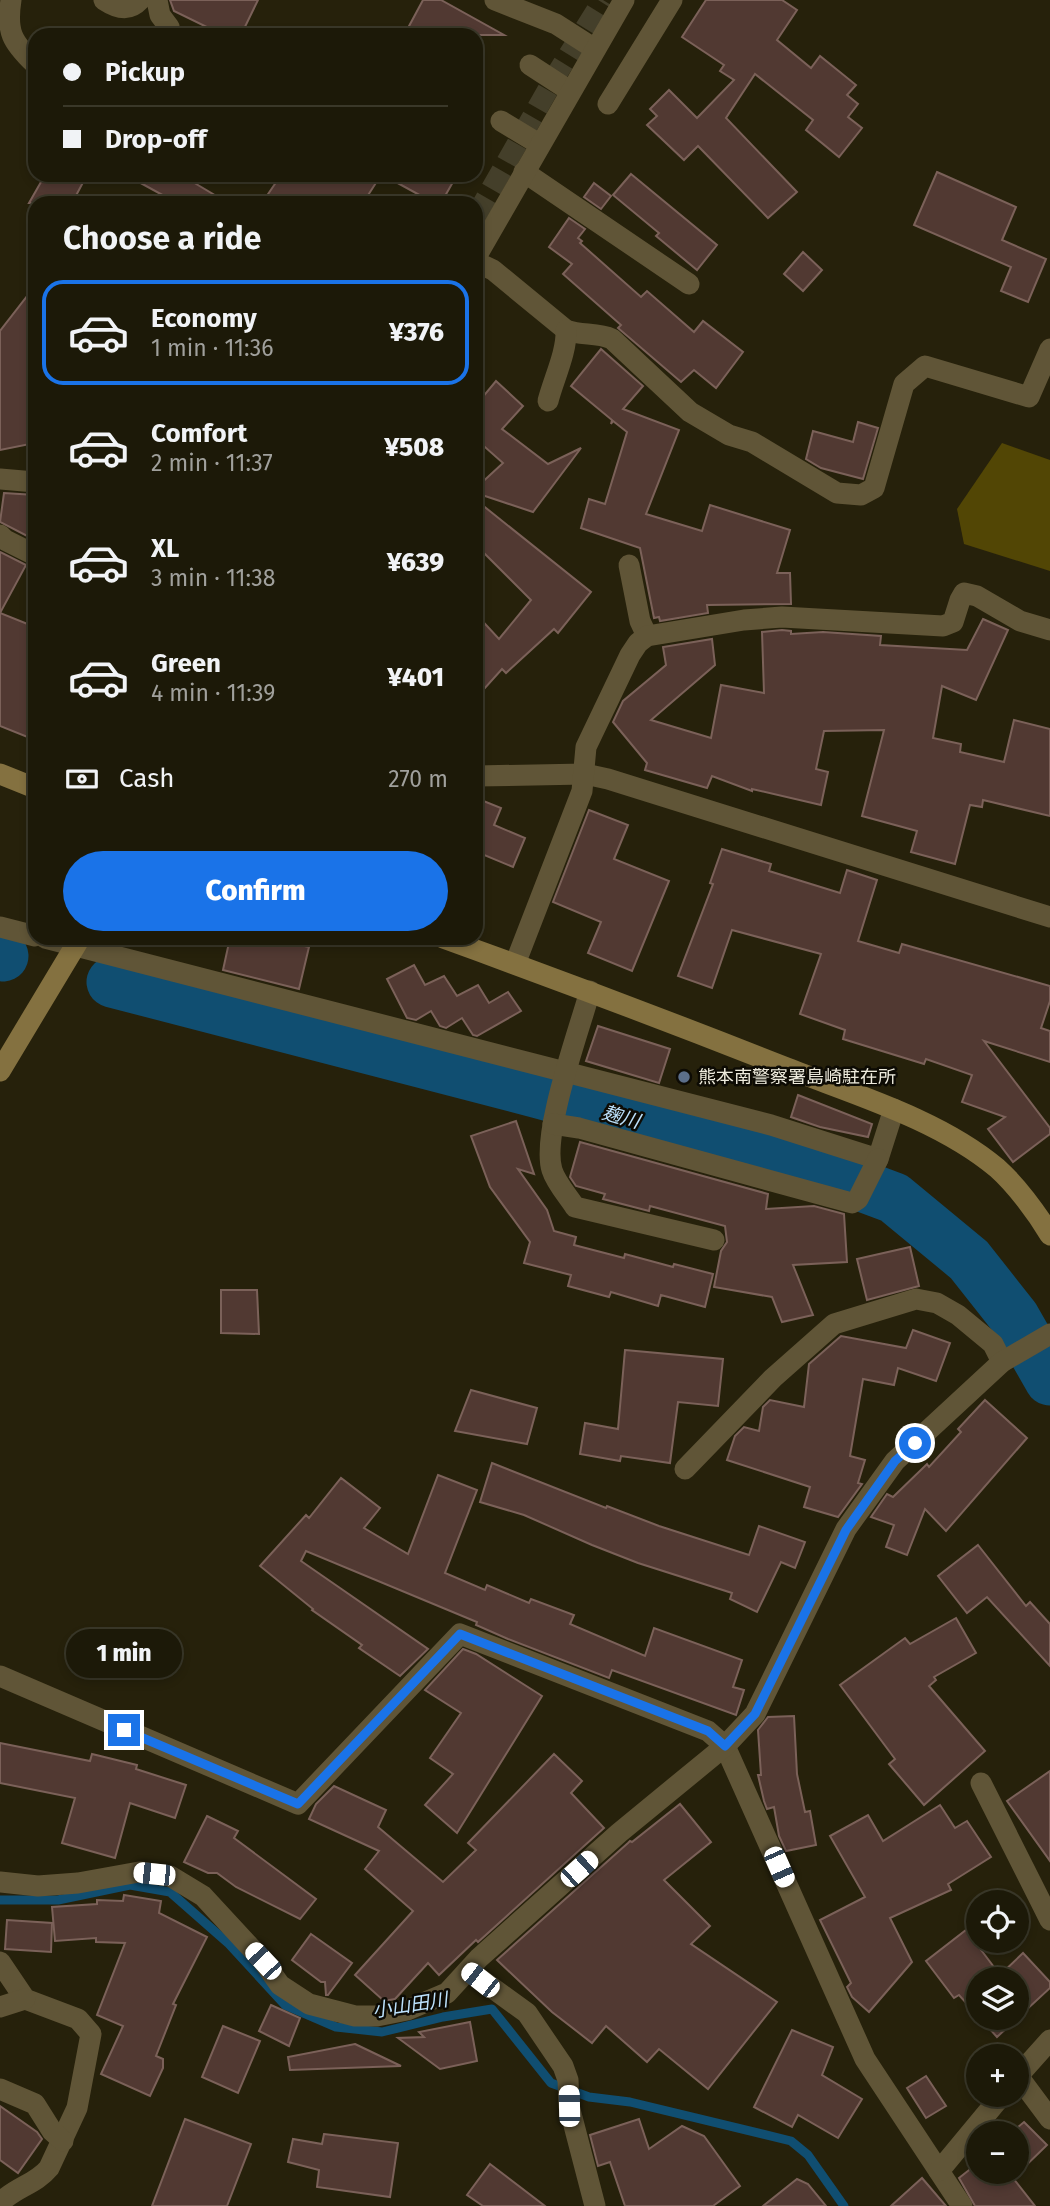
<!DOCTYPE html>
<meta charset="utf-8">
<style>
:root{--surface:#1c1908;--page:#252212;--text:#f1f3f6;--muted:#a0a09c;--line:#3a3829;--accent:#1a73e8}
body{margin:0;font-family:"Fira Sans","Noto Sans JP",sans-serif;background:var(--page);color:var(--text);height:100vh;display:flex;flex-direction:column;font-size:26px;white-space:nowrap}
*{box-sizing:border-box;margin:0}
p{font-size:23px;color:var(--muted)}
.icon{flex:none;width:38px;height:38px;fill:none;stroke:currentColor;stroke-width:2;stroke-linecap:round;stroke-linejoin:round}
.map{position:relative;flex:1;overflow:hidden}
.drawer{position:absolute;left:28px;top:196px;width:455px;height:749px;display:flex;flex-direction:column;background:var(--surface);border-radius:21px;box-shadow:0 4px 10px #0003,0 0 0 2px var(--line)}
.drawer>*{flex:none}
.hud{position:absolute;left:28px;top:28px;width:455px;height:154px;border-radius:21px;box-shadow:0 4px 10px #0003,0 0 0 2px var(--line);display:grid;align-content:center;height:154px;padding:0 35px;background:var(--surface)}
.controls{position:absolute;left:966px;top:1890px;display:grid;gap:14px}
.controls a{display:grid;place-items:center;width:63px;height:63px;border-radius:50%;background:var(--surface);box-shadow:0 4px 10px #0003,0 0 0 2px var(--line);font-size:35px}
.end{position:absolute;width:32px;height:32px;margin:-16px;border:9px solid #1a73e8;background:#fff;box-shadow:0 0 0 4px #fff}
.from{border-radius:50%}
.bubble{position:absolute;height:49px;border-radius:24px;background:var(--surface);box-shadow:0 4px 10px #0003,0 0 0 2px var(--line);font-size:23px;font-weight:800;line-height:49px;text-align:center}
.car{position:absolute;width:21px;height:42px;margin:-21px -10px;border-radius:9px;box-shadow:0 0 5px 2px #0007;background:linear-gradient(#fff 24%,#345 0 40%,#fff 0 76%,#345 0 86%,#fff 0)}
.hud b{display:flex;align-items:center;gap:24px;height:66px;font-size:26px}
.hud b+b{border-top:2px solid var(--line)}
.hud i{width:18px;height:18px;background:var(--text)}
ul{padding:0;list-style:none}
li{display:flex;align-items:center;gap:21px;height:105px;margin:0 14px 10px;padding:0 21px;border:4px solid transparent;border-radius:21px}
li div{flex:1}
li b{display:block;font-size:26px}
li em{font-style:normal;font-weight:800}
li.on{border-color:var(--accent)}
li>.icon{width:63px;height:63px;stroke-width:1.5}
h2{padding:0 35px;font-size:32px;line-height:84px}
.pay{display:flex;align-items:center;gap:18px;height:77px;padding:0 35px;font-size:26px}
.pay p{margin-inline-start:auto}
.cta{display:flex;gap:14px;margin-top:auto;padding:14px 35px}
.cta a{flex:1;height:80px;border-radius:42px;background:var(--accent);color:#fff;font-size:28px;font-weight:800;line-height:80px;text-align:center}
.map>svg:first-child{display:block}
.green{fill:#524605}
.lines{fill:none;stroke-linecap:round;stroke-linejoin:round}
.stream{stroke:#104e71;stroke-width:9}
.river{stroke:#104e71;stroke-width:51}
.building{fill:#513932;stroke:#7b6159;stroke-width:2}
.secondary-tunnel{stroke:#443f2a;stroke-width:21;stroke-dasharray:21 10;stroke-linecap:butt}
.street{stroke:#605537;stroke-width:21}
.secondary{stroke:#847140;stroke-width:21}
.route{stroke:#1a73e8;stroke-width:9}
.service-dot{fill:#5c6f8a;stroke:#0d0b04;stroke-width:2.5}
.labels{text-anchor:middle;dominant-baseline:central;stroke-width:5;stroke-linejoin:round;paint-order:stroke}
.poi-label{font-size:18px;fill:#eeebdd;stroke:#0d0b04;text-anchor:start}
.water-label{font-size:19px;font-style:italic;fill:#bde2fd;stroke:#0d0b04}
</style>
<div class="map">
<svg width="1050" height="2206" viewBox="0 0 1050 2206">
<rect width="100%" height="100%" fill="#26210b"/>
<!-- green -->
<path class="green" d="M 1002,443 L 1050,460 L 1050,571 L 964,544 L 957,509 Z"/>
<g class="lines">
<!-- stream -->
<path class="stream" d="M 0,1900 L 58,1900 L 130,1885 L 170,1892 L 228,1943 L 285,2005 L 336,2027 L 382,2032 L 443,2017 L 492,2009 L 551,2083 L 589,2097 L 630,2102 L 791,2141 L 808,2155 L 844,2206"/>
<!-- river -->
<g class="river">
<path d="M 0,955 L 3,956"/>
<path d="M 112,982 L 539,1093 L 811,1167 L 894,1198 L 969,1260 L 1014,1317 L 1050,1380"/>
</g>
</g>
<!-- building -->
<g class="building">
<path d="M 170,0 L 258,0 L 241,35 L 223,35 L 174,11 Z"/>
<path d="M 423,0 L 441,0 L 504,35 L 419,35 L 408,28 Z"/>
<path d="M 706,0 L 782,0 L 797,10 L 777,40 L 811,68 L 820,56 L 856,85 L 847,95 L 858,104 L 848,117 L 862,128 L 839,157 L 806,130 L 813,120 L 755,74 L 726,118 L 797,192 L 768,218 L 698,146 L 684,160 L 647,125 L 657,116 L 650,109 L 669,90 L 697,118 L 734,80 L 720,71 L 724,65 L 682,37 Z"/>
<path d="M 937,172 L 1016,207 L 1002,240 L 1046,259 L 1028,302 L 1001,291 L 1011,267 L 914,225 Z"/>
<path d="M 631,174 L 717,245 L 697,270 L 656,236 L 659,233 L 613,195 Z"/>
<path d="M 45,175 L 87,175 L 72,203 L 29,203 Z"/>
<path d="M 126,175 L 181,175 L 228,203 L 177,203 Z"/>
<path d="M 281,175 L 381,175 L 363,203 L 262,203 Z"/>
<path d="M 383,175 L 457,175 L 441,203 L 434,203 Z"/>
<path d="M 594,183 L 611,196 L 601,209 L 584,197 Z"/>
<path d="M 569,218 L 585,229 L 578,238 L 582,241 L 580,243 L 641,297 L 647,291 L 694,332 L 703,321 L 743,352 L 716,388 L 694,370 L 681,382 L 618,328 L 621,325 L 563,274 L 572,264 L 549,247 Z"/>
<path d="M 803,252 L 822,270 L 803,291 L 784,274 Z"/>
<path d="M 35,286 L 35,443 L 0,450 L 0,331 Z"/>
<path d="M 601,349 L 643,386 L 623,409 L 679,430 L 646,514 L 702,531 L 710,505 L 790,530 L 777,573 L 790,573 L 791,604 L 707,605 L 708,613 L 660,621 L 659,617 L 654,618 L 640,548 L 581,528 L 589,499 L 605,504 L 627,432 L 613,421 L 611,424 L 612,420 L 571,386 Z"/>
<path d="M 496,381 L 523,406 L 502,429 L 548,464 L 581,448 L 533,512 L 476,493 L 476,488 L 503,463 L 485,447 L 476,456 L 476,405 Z"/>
<path d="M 858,422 L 878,428 L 863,479 L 821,468 L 806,459 L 813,431 L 853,442 Z"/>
<path d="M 4,493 L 35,495 L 35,540 L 0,522 Z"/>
<path d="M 476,500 L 591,592 L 558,633 L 554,629 L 506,673 L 502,669 L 476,698 L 476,614 L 499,639 L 531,600 L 476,545 Z"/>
<path d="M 0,552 L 26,565 L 0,613 Z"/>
<path d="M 0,613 L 35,627 L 35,740 L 0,726 Z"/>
<path d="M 983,619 L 1008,630 L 976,700 L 942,686 L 933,738 L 961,744 L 960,752 L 1004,762 L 1014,720 L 1050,729 L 1050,816 L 983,800 L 982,807 L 970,805 L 955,864 L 911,852 L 917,831 L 862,816 L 884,730 L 824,731 L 816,769 L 828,772 L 821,805 L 752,789 L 752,791 L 712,776 L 707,788 L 645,770 L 647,763 L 613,722 L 623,701 L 666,665 L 663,647 L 712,639 L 715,665 L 651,720 L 711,738 L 721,685 L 764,693 L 762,632 L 782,630 L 791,631 L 791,634 L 823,632 L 881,636 L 880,645 L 967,650 Z"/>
<path d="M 476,798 L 501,808 L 494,825 L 525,838 L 513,867 L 482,854 L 476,868 Z"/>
<path d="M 589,810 L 628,825 L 614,859 L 669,881 L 632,971 L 588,953 L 601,922 L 553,902 Z"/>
<path d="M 722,849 L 771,864 L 769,871 L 840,893 L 847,870 L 877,880 L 858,941 L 899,953 L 902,944 L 1050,986 L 1050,1001 L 1041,1028 L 1050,1031 L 1050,1062 L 984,1041 L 1050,1128 L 1050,1134 L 1013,1162 L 988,1129 L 1005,1117 L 962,1102 L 972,1075 L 926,1059 L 924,1064 L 843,1039 L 845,1030 L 800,1014 L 821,954 L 732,930 L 712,988 L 678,976 L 713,884 L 710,883 Z"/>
<path d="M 230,938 L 267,938 L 309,947 L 299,989 L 223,970 Z"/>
<path d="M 414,965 L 425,985 L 444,976 L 457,996 L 478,985 L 489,1003 L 508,992 L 521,1011 L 477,1036 L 473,1035 L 462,1018 L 446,1028 L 440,1026 L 431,1011 L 416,1020 L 407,1018 L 387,979 Z"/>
<path d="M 598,1026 L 670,1049 L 659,1083 L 586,1061 Z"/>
<path d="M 798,1095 L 872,1124 L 868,1137 L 820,1127 L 791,1117 Z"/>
<path d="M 516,1121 L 534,1174 L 518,1169 L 547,1210 L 554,1231 L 576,1237 L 574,1245 L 624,1258 L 625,1254 L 673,1267 L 674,1264 L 713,1274 L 705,1307 L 661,1295 L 658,1306 L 611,1292 L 609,1297 L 568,1286 L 571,1275 L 524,1263 L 530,1242 L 490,1187 L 471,1136 Z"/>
<path d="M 580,1142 L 768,1194 L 766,1209 L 814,1206 L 844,1214 L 847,1262 L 793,1265 L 813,1315 L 782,1322 L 772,1297 L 714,1287 L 721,1251 L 727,1242 L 725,1226 L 650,1206 L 649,1211 L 603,1199 L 605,1194 L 576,1186 L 570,1177 Z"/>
<path d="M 910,1247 L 919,1286 L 867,1300 L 857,1259 Z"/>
<path d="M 221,1290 L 257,1290 L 259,1334 L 221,1333 Z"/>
<path d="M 913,1330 L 950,1343 L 936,1381 L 898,1368 L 894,1385 L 863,1379 L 850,1456 L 865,1460 L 858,1483 L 862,1484 L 838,1517 L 804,1507 L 810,1487 L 727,1460 L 735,1436 L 744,1427 L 759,1431 L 763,1407 L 770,1400 L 804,1407 L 809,1364 L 841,1336 L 906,1348 Z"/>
<path d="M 625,1350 L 723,1359 L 718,1406 L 678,1402 L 670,1463 L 621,1456 L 620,1461 L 580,1454 L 585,1423 L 618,1429 Z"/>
<path d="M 471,1390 L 537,1408 L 527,1444 L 455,1431 Z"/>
<path d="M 985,1400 L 1027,1438 L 946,1531 L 925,1509 L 907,1555 L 886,1547 L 894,1525 L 871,1517 L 887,1494 L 893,1497 L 927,1464 L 929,1467 L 961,1432 L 958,1429 Z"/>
<path d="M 492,1463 L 606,1508 L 607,1506 L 659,1526 L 749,1555 L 759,1526 L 805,1542 L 795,1568 L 781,1562 L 757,1612 L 730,1599 L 732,1593 L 638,1563 L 592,1545 L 524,1515 L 480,1502 Z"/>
<path d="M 438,1475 L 477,1490 L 445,1573 L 485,1590 L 487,1585 L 529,1603 L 531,1599 L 574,1615 L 570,1624 L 645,1656 L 654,1628 L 742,1660 L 733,1687 L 744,1690 L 736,1715 L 612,1670 L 609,1678 L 508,1639 L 476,1625 L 477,1622 L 472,1620 L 306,1551 L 301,1561 L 428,1649 L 400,1676 L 359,1648 L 362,1645 L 312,1610 L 313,1609 L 260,1566 L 306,1515 L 309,1518 L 341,1478 L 380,1508 L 364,1528 L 408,1554 Z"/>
<path d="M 978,1545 L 1026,1606 L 1030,1602 L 1050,1624 L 1050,1666 L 987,1597 L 967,1613 L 938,1576 Z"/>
<path d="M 956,1618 L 976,1653 L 934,1677 L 936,1680 L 929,1686 L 985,1751 L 924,1805 L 889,1764 L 895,1759 L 840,1685 L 905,1638 L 910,1644 Z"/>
<path d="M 463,1649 L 476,1654 L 542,1696 L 457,1833 L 425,1805 L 453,1774 L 430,1758 L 461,1713 L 425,1690 Z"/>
<path d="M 794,1716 L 797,1774 L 805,1812 L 810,1811 L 816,1845 L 786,1851 L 779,1836 L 774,1807 L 767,1809 L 764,1801 L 758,1775 L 761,1775 L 758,1730 L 768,1717 Z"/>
<path d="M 0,1743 L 90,1761 L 92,1754 L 137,1765 L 136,1769 L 186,1785 L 175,1818 L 130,1803 L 115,1858 L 62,1843 L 75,1798 L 0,1783 Z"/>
<path d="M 554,1754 L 582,1781 L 571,1793 L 604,1828 L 478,1942 L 476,1940 L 439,1975 L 428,1963 L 395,1999 L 384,2001 L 355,1975 L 413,1911 L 365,1869 L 379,1851 L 309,1819 L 316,1804 L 334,1786 L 386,1810 L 378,1827 L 443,1882 L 476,1850 L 468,1843 Z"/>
<path d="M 1050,1771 L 1050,1861 L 1007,1801 Z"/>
<path d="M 680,1804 L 711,1842 L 664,1880 L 710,1926 L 691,1944 L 777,2002 L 708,2089 L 659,2049 L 647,2062 L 606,2026 L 592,2043 L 552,2012 L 497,1960 L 628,1843 L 630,1841 L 632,1842 Z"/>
<path d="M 940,1805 L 955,1828 L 967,1821 L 991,1857 L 948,1884 L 951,1890 L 890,1918 L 912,1962 L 869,2012 L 852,1997 L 847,1987 L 851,1983 L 820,1920 L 865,1897 L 830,1836 L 868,1815 L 883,1841 Z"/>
<path d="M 207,1816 L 238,1831 L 234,1838 L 316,1899 L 300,1919 L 236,1887 L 217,1873 L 208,1873 L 184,1862 Z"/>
<path d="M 124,1895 L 161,1901 L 159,1913 L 207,1937 L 173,2004 L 176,2005 L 156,2056 L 163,2059 L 163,2068 L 150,2096 L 101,2074 L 123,2026 L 97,2015 L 125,1943 L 96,1942 L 96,1938 L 55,1941 L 52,1907 L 97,1904 L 97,1900 L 123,1901 Z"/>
<path d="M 7,1920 L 52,1923 L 51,1952 L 5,1949 Z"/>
<path d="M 966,1930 L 1000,1975 L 1023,1953 L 1050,1982 L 1050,1988 L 997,2037 L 980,2018 L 1017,2018 L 1017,1979 L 978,1979 L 978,2016 L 959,1995 L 954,1998 L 926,1961 Z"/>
<path d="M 311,1934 L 352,1963 L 328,1995 L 326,1995 L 325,1982 L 321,1982 L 292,1960 Z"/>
<path d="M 271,2005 L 300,2018 L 289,2046 L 259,2031 Z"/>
<path d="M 470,2022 L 477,2061 L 440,2069 L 398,2038 L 424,2037 L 419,2032 Z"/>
<path d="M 223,2026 L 260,2041 L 238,2093 L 202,2077 Z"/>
<path d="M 792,2030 L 833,2047 L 822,2075 L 862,2099 L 838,2138 L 798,2115 L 792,2127 L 754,2107 Z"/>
<path d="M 355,2044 L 401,2066 L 290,2070 L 288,2057 Z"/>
<path d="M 926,2076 L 946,2106 L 926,2118 L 907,2088 Z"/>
<path d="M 0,2106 L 37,2132 L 42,2139 L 18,2173 L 0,2160 Z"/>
<path d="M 185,2119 L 251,2144 L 227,2206 L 152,2206 Z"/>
<path d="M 639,2119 L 649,2149 L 682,2126 L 704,2136 L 740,2186 L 713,2206 L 625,2206 L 610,2162 L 598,2166 L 590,2135 Z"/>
<path d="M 1024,2122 L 1047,2145 L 1013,2178 L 1035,2206 L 975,2206 L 959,2178 L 978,2163 L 978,2172 L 1017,2172 L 1017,2133 L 1011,2133 Z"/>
<path d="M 324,2134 L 398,2143 L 390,2197 L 317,2187 L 319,2170 L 288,2162 L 293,2139 L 322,2144 Z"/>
<path d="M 490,2164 L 545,2206 L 483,2206 L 467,2195 Z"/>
<path d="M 922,2178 L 946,2206 L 891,2206 Z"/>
<path d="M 797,2179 L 808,2184 L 826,2206 L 763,2206 Z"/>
</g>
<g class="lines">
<!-- secondary-tunnel -->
<path class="secondary-tunnel" d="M 476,216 L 558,72 L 603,0"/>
<!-- street -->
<g class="street">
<path d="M 11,0 C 6,32 12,42 35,64"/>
<path d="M 104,0 C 116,8 129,12 140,0"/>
<path d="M 157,0 L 160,15 L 169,27 L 164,35"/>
<path d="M 495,0 L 556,24 L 595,49"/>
<path d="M 530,65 L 570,91"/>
<path d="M 608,104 L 672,0"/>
<path d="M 501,121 L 539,144"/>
<path d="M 524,172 L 689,284"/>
<path d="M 476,257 L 624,0"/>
<path d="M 476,262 L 493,270 L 566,330 C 581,336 597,332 612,339 L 690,412 L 729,435 L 752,442 L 837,493 L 861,495 L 874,488 L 904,384 L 925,366 L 1029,397 L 1050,349"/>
<path d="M 548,401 C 554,378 567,352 566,330"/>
<path d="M 0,479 L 35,482"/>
<path d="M 0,535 L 5,540 L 35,555"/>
<path d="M 629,565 L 640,621 L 647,636"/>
<path d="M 476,776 L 585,774 L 608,779 L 1050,917"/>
<path d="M 0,927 L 35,936"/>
<path d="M 45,938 L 771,1125 L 878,1159 L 894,1109"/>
<path d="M 515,964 L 582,791 L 586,747 L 630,655 L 638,643 L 647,636 L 744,620 L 782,617 L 943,626 L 953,622 L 960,600 L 964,593 L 977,596 L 1020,621 L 1050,630"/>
<path d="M 590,991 C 579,1031 541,1134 552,1170 C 556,1183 568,1196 575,1207 L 714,1240"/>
<path d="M 553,1124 L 579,1128 L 852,1203 L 858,1199 L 878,1159"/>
<path d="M 685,1469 L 773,1378 L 834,1324 L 916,1299 L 937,1303 L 958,1315 L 993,1344 L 1002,1362"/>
<path d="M 0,1676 L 298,1804 L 460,1634 L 708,1731 L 725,1746 L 865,2059 L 962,2206"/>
<path d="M 981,1783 L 1050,1920"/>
<path d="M 0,1882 L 38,1886 L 78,1883 L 139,1872 L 170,1876 L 203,1896 L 263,1961 L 280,1985 L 309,2004 L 355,2016 L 377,2016 L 407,2010 L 447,1993 L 479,1958 L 619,1833 L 725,1746 L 755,1714 L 846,1529 L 895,1461 L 1002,1362 L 1050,1334"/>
<path d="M 0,1962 L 25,1999 L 78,2019 L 91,2034 L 77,2108 L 49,2168 C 36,2184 14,2188 0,2203"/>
<path d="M 469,1971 L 527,2013 L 563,2066 L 568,2080 L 569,2106 L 595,2206"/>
<path d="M 0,2007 L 25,1999"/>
<path d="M 1018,2076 L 1050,2119"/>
<path d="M 1017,2077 L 1050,2040"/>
<path d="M 0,2089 L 35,2104 L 52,2131 L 63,2141"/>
<path d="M 939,2171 L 1002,2095"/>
</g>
<!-- secondary -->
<g class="secondary">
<path d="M 0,774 L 35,788"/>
<path d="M 443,938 C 559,980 673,1023 787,1068 C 856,1095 940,1120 997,1168 C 1016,1185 1037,1213 1050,1235"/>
<path d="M 0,1071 L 80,938"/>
</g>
</g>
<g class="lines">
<!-- route -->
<path class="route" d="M 124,1730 L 298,1804 L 460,1634 L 708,1731 L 725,1746 L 755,1714 L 846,1530 L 895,1461 L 915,1443"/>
</g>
<!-- markers -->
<circle class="service-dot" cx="684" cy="1077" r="7"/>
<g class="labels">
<!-- poi labels -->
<g class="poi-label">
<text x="698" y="1077">熊本南警察署島崎駐在所</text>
</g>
<!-- water labels -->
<g class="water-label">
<text transform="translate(621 1117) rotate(15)">麹川</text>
<text transform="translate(410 2005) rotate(-9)">小山田川</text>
</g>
</g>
</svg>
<div class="controls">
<a><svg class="icon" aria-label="locate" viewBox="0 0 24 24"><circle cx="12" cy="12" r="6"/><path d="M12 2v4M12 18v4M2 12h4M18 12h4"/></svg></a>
<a><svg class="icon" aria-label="layers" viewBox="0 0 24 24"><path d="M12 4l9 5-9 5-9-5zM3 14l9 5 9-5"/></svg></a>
<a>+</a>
<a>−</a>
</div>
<i class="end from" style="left:915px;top:1443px"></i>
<i class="end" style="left:124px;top:1730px"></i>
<div class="bubble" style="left:66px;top:1629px;width:116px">1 min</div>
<i class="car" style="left:779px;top:1867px;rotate:156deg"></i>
<i class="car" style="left:579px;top:1869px;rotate:48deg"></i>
<i class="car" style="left:154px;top:1874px;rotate:276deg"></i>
<i class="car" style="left:263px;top:1961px;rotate:317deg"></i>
<i class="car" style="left:480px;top:1980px;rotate:308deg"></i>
<i class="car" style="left:569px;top:2106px;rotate:359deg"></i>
<div class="hud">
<b><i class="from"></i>Pickup</b>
<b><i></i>Drop-off</b>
</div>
<section class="drawer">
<h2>Choose a ride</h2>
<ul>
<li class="on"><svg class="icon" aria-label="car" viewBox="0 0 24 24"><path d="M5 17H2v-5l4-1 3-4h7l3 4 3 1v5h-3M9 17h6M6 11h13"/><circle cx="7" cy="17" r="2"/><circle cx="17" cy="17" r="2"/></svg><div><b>Economy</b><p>1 min · 11:36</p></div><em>¥376</em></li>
<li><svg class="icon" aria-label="car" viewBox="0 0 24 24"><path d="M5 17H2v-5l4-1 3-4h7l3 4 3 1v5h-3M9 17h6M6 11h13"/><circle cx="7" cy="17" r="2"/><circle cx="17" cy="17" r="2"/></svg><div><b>Comfort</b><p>2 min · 11:37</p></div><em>¥508</em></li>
<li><svg class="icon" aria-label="car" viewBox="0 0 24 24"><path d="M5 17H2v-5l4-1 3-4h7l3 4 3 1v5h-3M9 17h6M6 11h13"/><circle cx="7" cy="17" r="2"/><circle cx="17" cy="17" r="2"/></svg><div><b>XL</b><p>3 min · 11:38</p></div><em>¥639</em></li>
<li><svg class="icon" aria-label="car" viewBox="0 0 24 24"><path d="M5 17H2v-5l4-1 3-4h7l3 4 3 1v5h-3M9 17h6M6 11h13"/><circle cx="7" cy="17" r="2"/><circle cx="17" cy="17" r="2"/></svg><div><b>Green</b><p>4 min · 11:39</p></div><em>¥401</em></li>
</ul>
<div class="pay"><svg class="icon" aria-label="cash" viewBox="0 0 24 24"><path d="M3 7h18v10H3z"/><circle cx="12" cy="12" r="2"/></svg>Cash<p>270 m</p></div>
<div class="cta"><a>Confirm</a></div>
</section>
</div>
